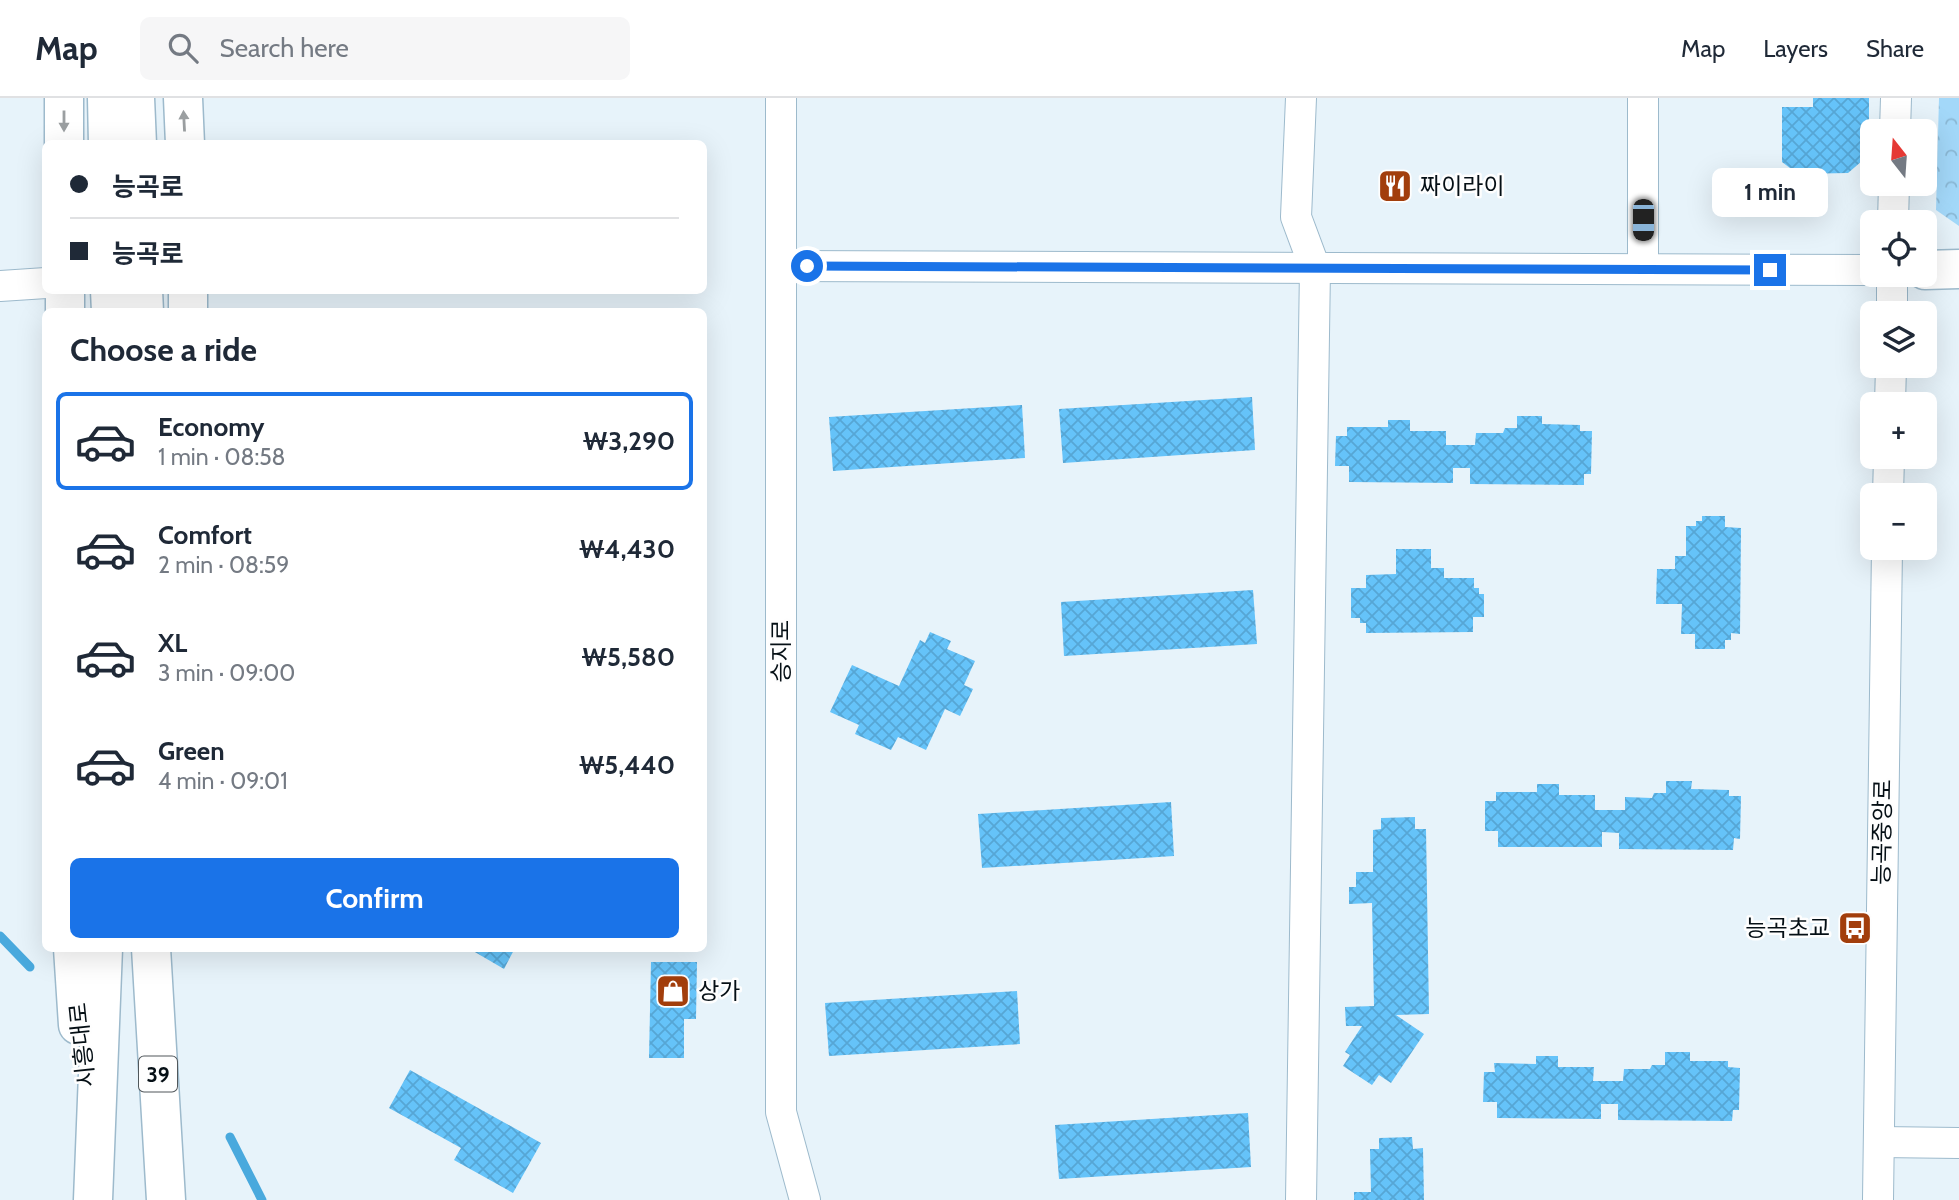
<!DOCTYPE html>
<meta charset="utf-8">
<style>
:root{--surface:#fff;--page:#f6f6f7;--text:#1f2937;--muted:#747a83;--line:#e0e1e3;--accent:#1a73e8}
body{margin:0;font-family:Cabin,"Noto Sans KR",sans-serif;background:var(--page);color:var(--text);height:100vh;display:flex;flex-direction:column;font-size:26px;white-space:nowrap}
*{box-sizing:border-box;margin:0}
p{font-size:23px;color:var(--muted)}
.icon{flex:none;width:38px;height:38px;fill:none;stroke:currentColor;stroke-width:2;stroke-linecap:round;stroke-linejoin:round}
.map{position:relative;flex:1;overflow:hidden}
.drawer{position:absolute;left:42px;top:210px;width:665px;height:644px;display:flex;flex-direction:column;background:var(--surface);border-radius:10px;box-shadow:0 7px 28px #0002}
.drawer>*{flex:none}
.hud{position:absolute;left:42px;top:42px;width:665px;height:154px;border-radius:10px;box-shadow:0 7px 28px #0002;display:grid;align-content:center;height:154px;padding:0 28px;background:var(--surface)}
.needle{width:46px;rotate:343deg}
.tools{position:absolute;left:1860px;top:21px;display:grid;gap:14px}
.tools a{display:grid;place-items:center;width:77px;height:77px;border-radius:10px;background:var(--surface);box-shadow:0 7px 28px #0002;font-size:35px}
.end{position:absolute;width:32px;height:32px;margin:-16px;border:9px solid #1a73e8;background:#fff;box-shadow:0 0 0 4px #fff}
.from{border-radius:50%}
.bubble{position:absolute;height:49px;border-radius:10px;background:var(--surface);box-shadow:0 7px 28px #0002;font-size:23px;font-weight:700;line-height:49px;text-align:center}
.car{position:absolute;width:21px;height:42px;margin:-21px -10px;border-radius:9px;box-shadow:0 0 5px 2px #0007;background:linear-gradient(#222 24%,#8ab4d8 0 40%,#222 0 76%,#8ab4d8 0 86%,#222 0)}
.hud b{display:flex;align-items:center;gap:24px;height:66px;font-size:26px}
.hud b+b{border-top:2px solid var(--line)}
.hud i{width:18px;height:18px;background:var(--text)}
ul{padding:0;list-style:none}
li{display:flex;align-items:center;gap:21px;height:98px;margin:0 14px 10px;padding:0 14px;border:4px solid transparent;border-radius:10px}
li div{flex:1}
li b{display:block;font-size:26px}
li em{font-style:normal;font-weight:700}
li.on{border-color:var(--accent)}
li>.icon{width:63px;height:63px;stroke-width:1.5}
h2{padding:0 28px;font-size:32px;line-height:84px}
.cta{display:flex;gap:14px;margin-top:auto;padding:14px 28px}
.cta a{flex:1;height:80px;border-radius:10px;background:var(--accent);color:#fff;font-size:28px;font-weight:700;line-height:80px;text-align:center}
header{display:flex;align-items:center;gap:42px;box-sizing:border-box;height:98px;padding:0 35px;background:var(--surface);border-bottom:2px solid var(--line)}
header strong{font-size:33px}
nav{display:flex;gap:38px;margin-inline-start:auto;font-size:24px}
.search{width:490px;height:63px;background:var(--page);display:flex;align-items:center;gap:18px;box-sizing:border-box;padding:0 24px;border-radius:10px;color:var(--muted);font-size:26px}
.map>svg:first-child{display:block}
.park{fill:url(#park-crowns)}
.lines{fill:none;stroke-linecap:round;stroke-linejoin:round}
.stream{stroke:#49a9dd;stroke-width:9}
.building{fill:url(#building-cross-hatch)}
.minor-casing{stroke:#9dbacc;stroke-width:32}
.major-casing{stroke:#9dbacc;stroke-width:41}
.minor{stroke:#fff;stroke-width:30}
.major{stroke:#fff;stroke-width:38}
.oneway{fill:#9b9fa1}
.route{stroke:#1a73e8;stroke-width:9}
.labels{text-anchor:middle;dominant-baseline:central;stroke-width:5;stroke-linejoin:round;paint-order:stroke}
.shield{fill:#fefefe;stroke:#50575b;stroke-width:2}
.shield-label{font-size:21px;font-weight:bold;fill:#050f15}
.poi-label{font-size:23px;fill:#050f15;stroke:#fefefe;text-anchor:start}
.street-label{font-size:23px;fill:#050f15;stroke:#fefefe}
</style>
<header>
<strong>Map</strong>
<div class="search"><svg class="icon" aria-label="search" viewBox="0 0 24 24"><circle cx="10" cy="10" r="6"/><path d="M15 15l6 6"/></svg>Search here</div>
<nav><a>Map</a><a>Layers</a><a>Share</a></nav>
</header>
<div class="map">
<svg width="1959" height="1102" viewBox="0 0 1959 1102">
<defs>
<pattern id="park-crowns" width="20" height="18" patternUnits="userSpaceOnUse" patternTransform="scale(1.75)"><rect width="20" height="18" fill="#a3d8f9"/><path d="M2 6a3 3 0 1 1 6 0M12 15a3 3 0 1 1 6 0" fill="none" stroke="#8bb8d5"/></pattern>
<pattern id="building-cross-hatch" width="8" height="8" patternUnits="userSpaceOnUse" patternTransform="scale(1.75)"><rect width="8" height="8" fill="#65c3f9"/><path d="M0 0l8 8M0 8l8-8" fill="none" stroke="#56a6d5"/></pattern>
</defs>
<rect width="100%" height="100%" fill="#e7f3fa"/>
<!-- park -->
<path class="park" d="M 1939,0 L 1959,0 L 1959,128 L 1936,112 Z"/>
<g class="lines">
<!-- stream -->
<g class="stream">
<path d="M 0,838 L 30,869"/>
<path d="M 230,1039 L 262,1102"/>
</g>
</g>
<!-- building -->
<g class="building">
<path d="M 1813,0 L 1869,0 L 1869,57 L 1848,75 L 1798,76 L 1782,64 L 1782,9 L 1813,9 Z"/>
<path d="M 1252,299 L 1255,352 L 1063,365 L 1059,311 Z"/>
<path d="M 1022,307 L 1025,360 L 833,373 L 829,319 Z"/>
<path d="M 1517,318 L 1542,318 L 1542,326 L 1580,327 L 1580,333 L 1592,333 L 1591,376 L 1584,376 L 1584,387 L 1470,386 L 1470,370 L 1453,370 L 1453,385 L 1349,384 L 1349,368 L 1335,368 L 1336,338 L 1347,338 L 1347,329 L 1388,329 L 1388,322 L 1410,322 L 1410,333 L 1446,333 L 1446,347 L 1475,347 L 1476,335 L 1503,335 L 1505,330 L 1517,330 Z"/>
<path d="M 1702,418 L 1725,418 L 1725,429 L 1741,430 L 1740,536 L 1731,535 L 1731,542 L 1725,542 L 1725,551 L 1695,551 L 1695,536 L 1681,536 L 1682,506 L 1656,506 L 1657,471 L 1675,471 L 1675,458 L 1686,458 L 1686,428 L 1696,428 L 1696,423 L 1702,423 Z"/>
<path d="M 1396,451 L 1431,451 L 1431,470 L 1444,470 L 1444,480 L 1474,480 L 1474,490 L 1479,490 L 1479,496 L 1484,496 L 1484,519 L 1473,519 L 1473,534 L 1366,535 L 1366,525 L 1360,525 L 1360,520 L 1351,520 L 1351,490 L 1366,490 L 1366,477 L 1396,476 Z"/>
<path d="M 1253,492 L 1257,546 L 1064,558 L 1061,504 Z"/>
<path d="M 930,534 L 951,543 L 947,551 L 975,563 L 964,587 L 973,591 L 960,618 L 945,611 L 926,652 L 898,639 L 891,652 L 855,636 L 859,627 L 830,614 L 852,567 L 899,588 L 920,542 L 925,545 Z"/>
<path d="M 1666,683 L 1692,683 L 1691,691 L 1729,692 L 1729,698 L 1741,698 L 1740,741 L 1734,740 L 1733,752 L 1619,751 L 1619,735 L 1602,734 L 1602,749 L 1498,749 L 1498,733 L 1485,733 L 1485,703 L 1496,703 L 1496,694 L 1537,694 L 1537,686 L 1559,686 L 1559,697 L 1595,697 L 1595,712 L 1625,712 L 1625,699 L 1652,700 L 1654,695 L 1666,695 Z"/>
<path d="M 1171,704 L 1174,758 L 982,770 L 978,716 Z"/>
<path d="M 1415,719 L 1415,731 L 1426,731 L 1429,916 L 1396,917 L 1424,936 L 1391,985 L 1379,977 L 1372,987 L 1343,968 L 1350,957 L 1345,954 L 1362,928 L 1346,928 L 1345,909 L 1374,908 L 1372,805 L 1349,806 L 1349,789 L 1356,789 L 1356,774 L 1373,774 L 1373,732 L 1381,731 L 1381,720 Z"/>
<path d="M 468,850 L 515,850 L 504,871 Z"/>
<path d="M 651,864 L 697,864 L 696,921 L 684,921 L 684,960 L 649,960 Z"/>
<path d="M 1017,893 L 1020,946 L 829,958 L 825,905 Z"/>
<path d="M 1665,954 L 1690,954 L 1690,963 L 1728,963 L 1728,969 L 1740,970 L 1739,1012 L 1733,1012 L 1732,1023 L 1618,1022 L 1618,1006 L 1601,1006 L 1601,1021 L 1497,1020 L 1497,1004 L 1483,1004 L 1484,974 L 1495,974 L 1494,965 L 1536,966 L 1536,958 L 1558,958 L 1558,969 L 1594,969 L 1593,983 L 1623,983 L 1624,971 L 1650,971 L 1652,967 L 1665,967 Z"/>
<path d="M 410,972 L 541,1045 L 513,1095 L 454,1062 L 461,1050 L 389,1010 Z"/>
<path d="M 1248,1015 L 1251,1069 L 1059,1081 L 1055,1027 Z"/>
<path d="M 1412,1039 L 1413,1051 L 1423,1050 L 1424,1102 L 1354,1102 L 1354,1094 L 1371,1094 L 1370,1051 L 1379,1051 L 1379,1040 Z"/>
</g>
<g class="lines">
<!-- minor casing -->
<g class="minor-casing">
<g id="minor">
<path d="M 781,0 L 781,1014 L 805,1102"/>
<path d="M 1643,0 L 1643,171"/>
<path d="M 1895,33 L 1896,0"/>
<path d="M 1893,124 L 1894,86"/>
<path d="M 781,168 L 1872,172"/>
<path d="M 0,188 L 46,185"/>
<path d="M 1892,215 L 1892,177"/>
<path d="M 1890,306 L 1891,268"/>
<path d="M 1888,397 L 1889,359"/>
<path d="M 1880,1044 L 1959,1045"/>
<path d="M 1301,1102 L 1315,170 L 1296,119 L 1301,0"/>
<path d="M 1878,1102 L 1887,450"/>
</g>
</g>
<!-- major casing -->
<g class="major-casing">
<g id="major">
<path d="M 64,0 L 64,46"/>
<path d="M 107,0 L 108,46"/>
<path d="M 135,0 L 137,46"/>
<path d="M 183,0 L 185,46"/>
<path d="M 1925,172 L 1959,171"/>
<path d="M 65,192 L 65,214"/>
<path d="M 110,192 L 111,214"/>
<path d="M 143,192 L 144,214"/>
<path d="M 188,192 L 188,214"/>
<path d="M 73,850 L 78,927"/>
<path d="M 151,850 L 166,1102"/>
<path d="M 93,1102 L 103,850"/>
</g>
</g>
<!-- minor -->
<use href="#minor" class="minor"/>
<!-- major -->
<use href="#major" class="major"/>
</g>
<!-- one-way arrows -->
<defs><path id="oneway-solid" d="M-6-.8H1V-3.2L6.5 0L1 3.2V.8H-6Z" transform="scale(1.75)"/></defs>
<g class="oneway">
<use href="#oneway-solid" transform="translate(64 23) rotate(90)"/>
<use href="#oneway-solid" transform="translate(184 23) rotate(-93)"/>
</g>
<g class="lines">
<!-- route -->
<path class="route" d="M 807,168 L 1770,172"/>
</g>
<!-- icons -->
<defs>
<g id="restaurant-square" transform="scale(1.75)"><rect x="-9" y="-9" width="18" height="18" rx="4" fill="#a23e0c" stroke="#fefefe"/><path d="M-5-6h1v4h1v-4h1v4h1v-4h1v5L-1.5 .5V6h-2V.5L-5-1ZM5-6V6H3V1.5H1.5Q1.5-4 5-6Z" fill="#fff"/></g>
<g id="bus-square" transform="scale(1.75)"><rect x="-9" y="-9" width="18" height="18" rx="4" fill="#a23e0c" stroke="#fefefe"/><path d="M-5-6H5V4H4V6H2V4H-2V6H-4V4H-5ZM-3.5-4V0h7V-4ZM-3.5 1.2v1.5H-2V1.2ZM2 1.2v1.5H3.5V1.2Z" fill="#fff"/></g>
<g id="shop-square" transform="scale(1.75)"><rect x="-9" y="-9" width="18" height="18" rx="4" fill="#a23e0c" stroke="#fefefe"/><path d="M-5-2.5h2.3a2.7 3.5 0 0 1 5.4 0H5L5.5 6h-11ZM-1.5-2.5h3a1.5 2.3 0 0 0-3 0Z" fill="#fff"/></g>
</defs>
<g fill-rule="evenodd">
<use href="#restaurant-square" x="1395" y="88"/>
<use href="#bus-square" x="1855" y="830"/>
<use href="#shop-square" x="673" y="893"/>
</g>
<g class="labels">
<!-- shield labels -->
<rect class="shield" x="139" y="958.5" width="38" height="35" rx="5"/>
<g class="shield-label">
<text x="158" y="976">39</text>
</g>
<!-- poi labels -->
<g class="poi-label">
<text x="1420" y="88">짜이라이</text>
<text x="1830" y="830" text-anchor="end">능곡초교</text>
<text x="698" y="893">상가</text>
</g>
<!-- street labels -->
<g class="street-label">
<text transform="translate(781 553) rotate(-90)">승지로</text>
<text transform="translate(1882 734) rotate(-89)">능곡중앙로</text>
<text transform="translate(82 947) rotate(-96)">시흥대로</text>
</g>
</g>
</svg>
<div class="tools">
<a><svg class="needle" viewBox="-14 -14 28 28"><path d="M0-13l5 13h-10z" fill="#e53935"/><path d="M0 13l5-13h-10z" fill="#747a83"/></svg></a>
<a><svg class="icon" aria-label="locate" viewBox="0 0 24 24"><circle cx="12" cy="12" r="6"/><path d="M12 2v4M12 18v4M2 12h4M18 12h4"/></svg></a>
<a><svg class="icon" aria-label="layers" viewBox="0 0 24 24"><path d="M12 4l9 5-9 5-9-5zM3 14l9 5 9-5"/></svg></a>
<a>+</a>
<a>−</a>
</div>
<i class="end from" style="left:807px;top:168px"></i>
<i class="end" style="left:1770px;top:172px"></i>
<div class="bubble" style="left:1712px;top:70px;width:116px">1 min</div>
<i class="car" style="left:1643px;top:122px;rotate:180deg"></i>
<div class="hud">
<b><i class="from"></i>능곡로</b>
<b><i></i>능곡로</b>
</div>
<section class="drawer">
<h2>Choose a ride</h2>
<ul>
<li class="on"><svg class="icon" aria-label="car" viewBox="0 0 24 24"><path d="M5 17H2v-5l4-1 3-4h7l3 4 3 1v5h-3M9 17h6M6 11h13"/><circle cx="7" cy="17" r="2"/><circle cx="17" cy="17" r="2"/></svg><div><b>Economy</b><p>1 min · 08:58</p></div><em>₩3,290</em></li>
<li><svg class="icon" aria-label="car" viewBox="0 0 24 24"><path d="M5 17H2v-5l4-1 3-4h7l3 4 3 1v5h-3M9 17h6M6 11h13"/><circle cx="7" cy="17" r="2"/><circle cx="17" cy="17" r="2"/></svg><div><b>Comfort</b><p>2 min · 08:59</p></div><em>₩4,430</em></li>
<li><svg class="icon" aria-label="car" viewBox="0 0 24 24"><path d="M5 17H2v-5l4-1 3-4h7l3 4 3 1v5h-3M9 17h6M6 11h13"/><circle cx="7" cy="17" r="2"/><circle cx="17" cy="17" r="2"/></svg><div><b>XL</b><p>3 min · 09:00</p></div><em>₩5,580</em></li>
<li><svg class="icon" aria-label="car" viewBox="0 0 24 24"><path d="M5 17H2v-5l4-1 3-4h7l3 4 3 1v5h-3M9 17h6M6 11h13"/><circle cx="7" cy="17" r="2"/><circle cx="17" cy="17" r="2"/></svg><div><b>Green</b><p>4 min · 09:01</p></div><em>₩5,440</em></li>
</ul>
<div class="cta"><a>Confirm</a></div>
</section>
</div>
